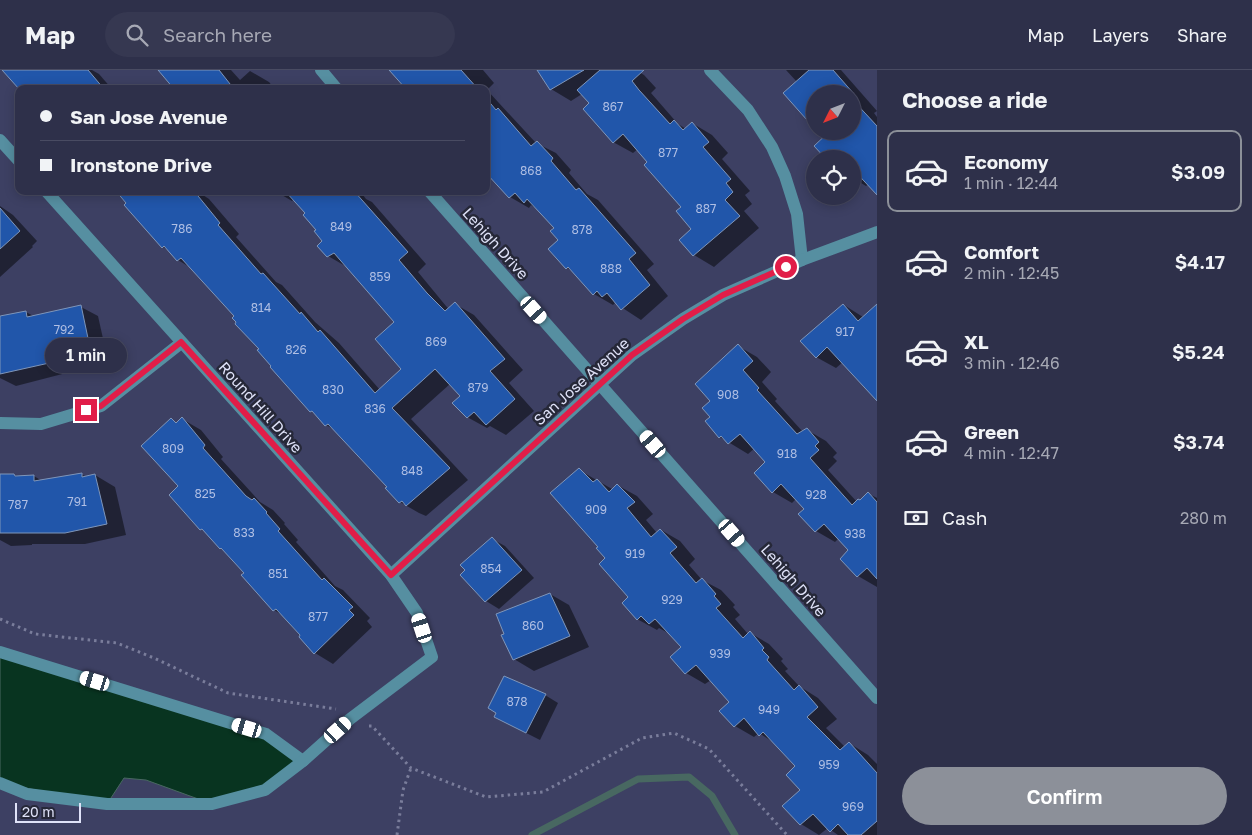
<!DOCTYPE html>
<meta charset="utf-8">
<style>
:root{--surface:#2e304a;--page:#363851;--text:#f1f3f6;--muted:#a7a9b5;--line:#494b62;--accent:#8c9099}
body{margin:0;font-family:"Golos Text",sans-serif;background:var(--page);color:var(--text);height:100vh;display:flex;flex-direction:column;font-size:19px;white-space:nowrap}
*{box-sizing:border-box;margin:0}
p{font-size:16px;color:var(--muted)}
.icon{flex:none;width:28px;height:28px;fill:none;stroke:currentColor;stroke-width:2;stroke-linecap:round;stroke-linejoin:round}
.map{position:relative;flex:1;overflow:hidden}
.panel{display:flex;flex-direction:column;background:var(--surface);width:375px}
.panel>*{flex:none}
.guide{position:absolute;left:15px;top:15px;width:475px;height:110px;border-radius:10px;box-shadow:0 2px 12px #0003,0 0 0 1px var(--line);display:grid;align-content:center;height:110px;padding:0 25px;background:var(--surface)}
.needle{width:32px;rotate:228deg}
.controls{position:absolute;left:806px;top:15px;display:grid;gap:10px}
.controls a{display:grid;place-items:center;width:55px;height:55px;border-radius:50%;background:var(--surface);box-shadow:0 2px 12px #0003,0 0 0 1px var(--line);font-size:25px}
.scale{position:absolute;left:15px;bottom:12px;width:66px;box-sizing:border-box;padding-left:5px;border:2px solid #dfe2f8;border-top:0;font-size:14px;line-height:18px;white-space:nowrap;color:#dfe2f8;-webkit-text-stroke:4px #262838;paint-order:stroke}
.end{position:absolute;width:22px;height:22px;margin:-11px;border:6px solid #e11d48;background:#fff;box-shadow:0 0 0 2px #fff}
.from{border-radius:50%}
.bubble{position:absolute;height:35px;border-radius:18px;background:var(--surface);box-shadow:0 2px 12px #0003,0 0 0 1px var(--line);font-size:16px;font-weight:600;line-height:35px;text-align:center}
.car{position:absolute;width:15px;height:30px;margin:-15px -8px;border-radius:6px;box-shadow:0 0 4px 1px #0007;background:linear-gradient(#fff 24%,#345 0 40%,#fff 0 76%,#345 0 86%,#fff 0)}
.guide b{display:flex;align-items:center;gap:18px;height:48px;font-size:19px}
.guide b+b{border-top:1px solid var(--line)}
.guide i{width:12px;height:12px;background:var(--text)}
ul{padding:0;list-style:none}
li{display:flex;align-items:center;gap:15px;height:82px;margin:0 10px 8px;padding:0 15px;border:2px solid transparent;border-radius:10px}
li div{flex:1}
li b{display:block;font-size:19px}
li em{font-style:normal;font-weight:600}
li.current{border-color:var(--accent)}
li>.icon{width:45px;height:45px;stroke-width:1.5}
h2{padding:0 25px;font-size:22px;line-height:60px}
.pay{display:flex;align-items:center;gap:12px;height:55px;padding:0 25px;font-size:19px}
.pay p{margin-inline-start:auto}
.button{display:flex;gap:10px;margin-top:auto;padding:10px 25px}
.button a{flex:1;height:58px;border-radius:30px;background:var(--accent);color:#fff;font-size:20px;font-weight:600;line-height:58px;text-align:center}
header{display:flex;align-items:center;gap:30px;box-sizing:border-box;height:70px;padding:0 25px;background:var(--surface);border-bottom:1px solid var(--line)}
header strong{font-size:24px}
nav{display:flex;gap:28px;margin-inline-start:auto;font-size:18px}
.search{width:350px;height:45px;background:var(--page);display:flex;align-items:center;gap:12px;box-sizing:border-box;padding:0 18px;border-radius:28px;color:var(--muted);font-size:19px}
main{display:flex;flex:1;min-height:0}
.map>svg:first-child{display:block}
.water{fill:#083420;stroke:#486861}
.shadow{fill:#0007}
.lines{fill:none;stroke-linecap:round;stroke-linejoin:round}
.stream{stroke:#486861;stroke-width:7}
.building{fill:#2156aa;stroke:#7f96ba}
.path{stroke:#7a7d9b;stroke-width:3;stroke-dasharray:2.5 4;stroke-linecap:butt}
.minor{stroke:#568fa1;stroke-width:12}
.route{stroke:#e11d48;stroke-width:6}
.labels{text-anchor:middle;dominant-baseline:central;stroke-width:5;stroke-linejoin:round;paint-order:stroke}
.number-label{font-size:12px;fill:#b0bfe4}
.street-label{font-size:15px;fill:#dfe2f8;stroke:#262838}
</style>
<header>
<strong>Map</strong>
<div class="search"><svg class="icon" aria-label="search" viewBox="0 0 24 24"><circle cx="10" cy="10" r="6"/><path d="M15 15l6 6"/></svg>Search here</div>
<nav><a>Map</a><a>Layers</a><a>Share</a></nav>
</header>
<main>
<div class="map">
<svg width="877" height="765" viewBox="0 0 877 765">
<rect width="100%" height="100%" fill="#3d4063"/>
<!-- water -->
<path class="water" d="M 0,582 L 266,664 L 303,691 L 265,720 L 212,734 L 146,710 L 124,708 L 107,734 L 0,713 Z"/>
<!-- shadow -->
<g class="shadow">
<path d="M 3,0 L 92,0 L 99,4 L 112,19 L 23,19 Z"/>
<path d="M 161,0 L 231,0 L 240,10 L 250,1 L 269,12 L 275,19 L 177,19 Z"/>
<path d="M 391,0 L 483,0 L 494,13 L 487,20 L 536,73 L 556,83 L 571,100 L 569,103 L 587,124 L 598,130 L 654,194 L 647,200 L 668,226 L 641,250 L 615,233 L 613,235 L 594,224 L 574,202 L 567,198 L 555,158 L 539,140 L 531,135 L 529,138 L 510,127 L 486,101 L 486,19 L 408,19 Z"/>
<path d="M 539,0 L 636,0 L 644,5 L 656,18 L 651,23 L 678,54 L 686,59 L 692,53 L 712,65 L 728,83 L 722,89 L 750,121 L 745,125 L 752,134 L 744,141 L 759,158 L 714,197 L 694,185 L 680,170 L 693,159 L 683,137 L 649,92 L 638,79 L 633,83 L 613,72 L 591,34 L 582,24 L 571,31 L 551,19 Z"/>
<path d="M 786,0 L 841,0 L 877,41 L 874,43 L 877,47 L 877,119 L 869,114 L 866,116 L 856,110 L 852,112 L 852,89 L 822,89 L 819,86 L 822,84 L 824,68 L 818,61 L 852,61 L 852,24 L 815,24 L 815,58 L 797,12 Z"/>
<path d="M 116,121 L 197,121 L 209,129 L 239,164 L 236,167 L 276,212 L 282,215 L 315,252 L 339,273 L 380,320 L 403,299 L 396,252 L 347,197 L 328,186 L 324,171 L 318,160 L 307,144 L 294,129 L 292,131 L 275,121 L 360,121 L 366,129 L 372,132 L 426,194 L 418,202 L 446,236 L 449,239 L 455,234 L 474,245 L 523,300 L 509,313 L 534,341 L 506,365 L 490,356 L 487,358 L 467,347 L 462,326 L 450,314 L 411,349 L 468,410 L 426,446 L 419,443 L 400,432 L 389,417 L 335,360 L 326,355 L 316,344 L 311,341 L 273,296 L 235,246 L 191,198 L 178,190 L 170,181 L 163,177 Z"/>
<path d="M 0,136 L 13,145 L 37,171 L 32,176 L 33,177 L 0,207 Z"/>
<path d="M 844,235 L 863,247 L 877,247 L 877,330 L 843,292 L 836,298 L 816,287 Z"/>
<path d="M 81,237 L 98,246 L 106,282 L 104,283 L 105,287 L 99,288 L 101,294 L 16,316 L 0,308 L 0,245 L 4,247 L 26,242 L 35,247 Z"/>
<path d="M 738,276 L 757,287 L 771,302 L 762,312 L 777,329 L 775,331 L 803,362 L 807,360 L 826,371 L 837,383 L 833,387 L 837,391 L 828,400 L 857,432 L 860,431 L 869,424 L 877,428 L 877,517 L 858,506 L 850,480 L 839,468 L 835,472 L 816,461 L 806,439 L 796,429 L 792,433 L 773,422 L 767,392 L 755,378 L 748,384 L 720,367 L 706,352 L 712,347 L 712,331 Z"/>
<path d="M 182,349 L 201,360 L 223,387 L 221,389 L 260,432 L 273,440 L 285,453 L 284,454 L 298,470 L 296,472 L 335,516 L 343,520 L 370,548 L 367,551 L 372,557 L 333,594 L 315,583 L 282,545 L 274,540 L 245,503 L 207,463 L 201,459 L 180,416 L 172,350 L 177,353 Z"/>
<path d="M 579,400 L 612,419 L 617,415 L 637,426 L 653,444 L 646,450 L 657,463 L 661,460 L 680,471 L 695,489 L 689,495 L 702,510 L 721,520 L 735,535 L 733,537 L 740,545 L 735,549 L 748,564 L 750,563 L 769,574 L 783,589 L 781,591 L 788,599 L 785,601 L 799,616 L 818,628 L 837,649 L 826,658 L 845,677 L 849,673 L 868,685 L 877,694 L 877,765 L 838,765 L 828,758 L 819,765 L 801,754 L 802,720 L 797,696 L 776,674 L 759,663 L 754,667 L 735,656 L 731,632 L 711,610 L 705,614 L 686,603 L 683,577 L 670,564 L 659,558 L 657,560 L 637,549 L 630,527 L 600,477 Z"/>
<path d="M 81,404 L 87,407 L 95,405 L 115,417 L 126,465 L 85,474 L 32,474 L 32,475 L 11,476 L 0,470 L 0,405 L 34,406 L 42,411 Z"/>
<path d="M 492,469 L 505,476 L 534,508 L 499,539 L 486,531 L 462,505 Z"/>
<path d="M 550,524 L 569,535 L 589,577 L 534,601 L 514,589 Z"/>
<path d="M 545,625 L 558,633 L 540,670 L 495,647 L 498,643 Z"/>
</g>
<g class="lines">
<!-- stream -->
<path class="stream" d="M 532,765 L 638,709 L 689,707 L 712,726 L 735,765"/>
</g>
<!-- building -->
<g class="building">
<path d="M 2,0 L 88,0 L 104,19 L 19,19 Z"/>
<path d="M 158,0 L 219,0 L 234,19 L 174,19 Z"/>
<path d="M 389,0 L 461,0 L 478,19 L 406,19 Z"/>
<path d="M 537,0 L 584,0 L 550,20 Z"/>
<path d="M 600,0 L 644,0 L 632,11 L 639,20 L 670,54 L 674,50 L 683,60 L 692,52 L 709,72 L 703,77 L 731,109 L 726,113 L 733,122 L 725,130 L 740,146 L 693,186 L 679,170 L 691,159 L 676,141 L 681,137 L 644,95 L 647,92 L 623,64 L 613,73 L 583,39 L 589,33 L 577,20 Z"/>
<path d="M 809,0 L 833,0 L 854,24 L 815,24 L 815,59 L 783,23 Z"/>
<path d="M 486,28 L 496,40 L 498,38 L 531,76 L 537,71 L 553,88 L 551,91 L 576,120 L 579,118 L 636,183 L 629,189 L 650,215 L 621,240 L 607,223 L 602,227 L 597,221 L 593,225 L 568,197 L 566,199 L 548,179 L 558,170 L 550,161 L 554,158 L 527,129 L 524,133 L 515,123 L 509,128 L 486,103 Z"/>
<path d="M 852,29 L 877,56 L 877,125 L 852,98 L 852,89 L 826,89 L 814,76 L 830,61 L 852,61 Z"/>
<path d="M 116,121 L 194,121 L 220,153 L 218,155 L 261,204 L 263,203 L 300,244 L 301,242 L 318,262 L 320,260 L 375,323 L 401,299 L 375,269 L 394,252 L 334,183 L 327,187 L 317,176 L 322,171 L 314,161 L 316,160 L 303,145 L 305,143 L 285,121 L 354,121 L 408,182 L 399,190 L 427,223 L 445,241 L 455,232 L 505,289 L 490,301 L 515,329 L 486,355 L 474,342 L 467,348 L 452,333 L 460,326 L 435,299 L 392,338 L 450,398 L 406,436 L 402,431 L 399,433 L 385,418 L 387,417 L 328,354 L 325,356 L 312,341 L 310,342 L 270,297 L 271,296 L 257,280 L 259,279 L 235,254 L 236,252 L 232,248 L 234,246 L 181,188 L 177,191 L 164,176 L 162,178 L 124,135 L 126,133 Z"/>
<path d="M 0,138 L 20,161 L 0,179 Z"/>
<path d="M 843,234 L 858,251 L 877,234 L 877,331 L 827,277 L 816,288 L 800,271 Z"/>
<path d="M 81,235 L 89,273 L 87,273 L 89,277 L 83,278 L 85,285 L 0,304 L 0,246 L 26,241 L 27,247 Z"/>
<path d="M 738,274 L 753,291 L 743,300 L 759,318 L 757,320 L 797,364 L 807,358 L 819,372 L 815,376 L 819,380 L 810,388 L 852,435 L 858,429 L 860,430 L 868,422 L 877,432 L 877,509 L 867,498 L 857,507 L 840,489 L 848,480 L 824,454 L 815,462 L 798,444 L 804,439 L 781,414 L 772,423 L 754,403 L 765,392 L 740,364 L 728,374 L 721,366 L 719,368 L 705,351 L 710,347 L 702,338 L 710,331 L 695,314 Z"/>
<path d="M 182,347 L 205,375 L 203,378 L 246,426 L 252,430 L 254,428 L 267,442 L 266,443 L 280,459 L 278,461 L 322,510 L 324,508 L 353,537 L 349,540 L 354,545 L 314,584 L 299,567 L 300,565 L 276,539 L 273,541 L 241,505 L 244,503 L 221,478 L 220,479 L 202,459 L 200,460 L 169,425 L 178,416 L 141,376 L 171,348 L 176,353 Z"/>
<path d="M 579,398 L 593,412 L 597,409 L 609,422 L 617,414 L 635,432 L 627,438 L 651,467 L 660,459 L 677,477 L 670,483 L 696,513 L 702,508 L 716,524 L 714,526 L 721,534 L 716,538 L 743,568 L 750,561 L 764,578 L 762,580 L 769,587 L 767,590 L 794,620 L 799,615 L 818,637 L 807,647 L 840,680 L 849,672 L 877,703 L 877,751 L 861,765 L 848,765 L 838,754 L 830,762 L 813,744 L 800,755 L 782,736 L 800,720 L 786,705 L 795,696 L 763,662 L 759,666 L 744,648 L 734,657 L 719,641 L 729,632 L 696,595 L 685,604 L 670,587 L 681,577 L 655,549 L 649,554 L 641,546 L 637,550 L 622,533 L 628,527 L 599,494 L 605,488 L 596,478 L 598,477 L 550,423 Z"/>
<path d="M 82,403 L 82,407 L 95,404 L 107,454 L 65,463 L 0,463 L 0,404 L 14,404 L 15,406 L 34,405 L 34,411 Z"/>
<path d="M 492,467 L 522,500 L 485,532 L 460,505 L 465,500 L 460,495 Z"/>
<path d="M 550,523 L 570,566 L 513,590 L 501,565 L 504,564 L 496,544 Z"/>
<path d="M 504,606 L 546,624 L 526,663 L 494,647 L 496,643 L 488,638 Z"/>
</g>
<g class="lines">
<!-- path -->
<g class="path">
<path d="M 0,549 L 35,564 L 117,573 L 154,588 L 228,623 L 336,639"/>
<path d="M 369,656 L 372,656 L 411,698 L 486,727 L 543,722 L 642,668 L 674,663 L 709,679 L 787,765"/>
<path d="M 397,765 L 403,720 L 411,698"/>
</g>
<!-- minor -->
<g class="minor">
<path d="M 321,0 L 337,19"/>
<path d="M 710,0 L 748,40 L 772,77 L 785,106 L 797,144 L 802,190"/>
<path d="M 0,70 L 19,91"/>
<path d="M 429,121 L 877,628"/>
<path d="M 0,353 L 41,354 L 101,336 L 181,273"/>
<path d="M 391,505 L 632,285 L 683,249 L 723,225 L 802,190 L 877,162"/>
<path d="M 0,582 L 266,664 L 303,691"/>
<path d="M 0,713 L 27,724 L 107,734 L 212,734 L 265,720 L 303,691 L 350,649 L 432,587 L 417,543 L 391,505 L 46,121"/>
</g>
</g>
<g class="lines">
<!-- route -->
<path class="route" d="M 86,340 L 101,336 L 181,272 L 391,505 L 632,285 L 683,249 L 723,225 L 786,197"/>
</g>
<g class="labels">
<!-- number labels -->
<g class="number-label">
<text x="613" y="36">867</text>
<text x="668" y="82">877</text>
<text x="531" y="100">868</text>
<text x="706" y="138">887</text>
<text x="341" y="156">849</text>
<text x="182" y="158">786</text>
<text x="582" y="159">878</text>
<text x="611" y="198">888</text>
<text x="380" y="206">859</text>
<text x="261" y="237">814</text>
<text x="64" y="259">792</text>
<text x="845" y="261">917</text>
<text x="436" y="271">869</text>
<text x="296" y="279">826</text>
<text x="478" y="317">879</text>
<text x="333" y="319">830</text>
<text x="728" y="324">908</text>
<text x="375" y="338">836</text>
<text x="173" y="378">809</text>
<text x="787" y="383">918</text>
<text x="412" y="400">848</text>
<text x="205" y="423">825</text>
<text x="816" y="424">928</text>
<text x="77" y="431">791</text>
<text x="18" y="434">787</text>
<text x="596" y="439">909</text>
<text x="244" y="462">833</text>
<text x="855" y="463">938</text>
<text x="635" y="483">919</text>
<text x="491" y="498">854</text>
<text x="278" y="503">851</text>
<text x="672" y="529">929</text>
<text x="318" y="546">877</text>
<text x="533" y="555">860</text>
<text x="720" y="583">939</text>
<text x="517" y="631">878</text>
<text x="769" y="639">949</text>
<text x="829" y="694">959</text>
<text x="853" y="736">969</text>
</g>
<!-- street labels -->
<g class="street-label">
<text transform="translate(496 173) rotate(48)">Lehigh Drive</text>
<text transform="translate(581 311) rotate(-42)">San Jose Avenue</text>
<text transform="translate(261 337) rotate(48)">Round Hill Drive</text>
<text transform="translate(794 510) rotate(49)">Lehigh Drive</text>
</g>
</g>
</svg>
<div class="controls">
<a><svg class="needle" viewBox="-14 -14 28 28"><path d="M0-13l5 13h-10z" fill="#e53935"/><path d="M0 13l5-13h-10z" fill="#a7a9b5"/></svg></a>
<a><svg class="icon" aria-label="locate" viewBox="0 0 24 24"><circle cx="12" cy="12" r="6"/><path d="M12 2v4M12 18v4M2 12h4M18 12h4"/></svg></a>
</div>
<div class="scale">20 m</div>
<i class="end from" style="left:786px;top:197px"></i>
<i class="end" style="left:86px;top:340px"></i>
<div class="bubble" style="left:45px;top:268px;width:82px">1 min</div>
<i class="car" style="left:534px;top:240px;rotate:138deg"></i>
<i class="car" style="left:653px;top:374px;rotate:319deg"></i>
<i class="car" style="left:732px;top:463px;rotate:139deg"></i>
<i class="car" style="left:422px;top:558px;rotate:342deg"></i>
<i class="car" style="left:95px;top:611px;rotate:287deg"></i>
<i class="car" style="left:247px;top:658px;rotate:287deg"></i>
<i class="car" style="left:338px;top:660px;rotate:48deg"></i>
<div class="guide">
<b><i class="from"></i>San Jose Avenue</b>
<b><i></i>Ironstone Drive</b>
</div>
</div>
<section class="panel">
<h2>Choose a ride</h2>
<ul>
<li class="current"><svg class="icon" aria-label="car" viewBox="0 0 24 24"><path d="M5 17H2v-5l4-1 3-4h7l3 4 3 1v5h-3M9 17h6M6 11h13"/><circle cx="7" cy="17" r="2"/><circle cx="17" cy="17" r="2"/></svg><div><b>Economy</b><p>1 min · 12:44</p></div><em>$3.09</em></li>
<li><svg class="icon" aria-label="car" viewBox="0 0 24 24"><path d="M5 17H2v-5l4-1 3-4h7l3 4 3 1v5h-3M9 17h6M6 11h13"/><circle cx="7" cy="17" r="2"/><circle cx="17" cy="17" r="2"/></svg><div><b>Comfort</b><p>2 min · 12:45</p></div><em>$4.17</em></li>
<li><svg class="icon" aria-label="car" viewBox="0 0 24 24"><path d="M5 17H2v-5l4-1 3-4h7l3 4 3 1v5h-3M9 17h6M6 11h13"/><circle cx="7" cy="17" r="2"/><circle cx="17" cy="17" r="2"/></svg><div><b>XL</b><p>3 min · 12:46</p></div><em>$5.24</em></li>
<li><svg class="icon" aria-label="car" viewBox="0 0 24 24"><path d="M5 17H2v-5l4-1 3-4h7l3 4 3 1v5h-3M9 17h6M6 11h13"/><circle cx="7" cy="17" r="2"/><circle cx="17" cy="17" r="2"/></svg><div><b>Green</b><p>4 min · 12:47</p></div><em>$3.74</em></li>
</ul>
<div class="pay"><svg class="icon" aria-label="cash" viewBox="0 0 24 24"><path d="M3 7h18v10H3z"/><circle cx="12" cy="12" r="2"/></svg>Cash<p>280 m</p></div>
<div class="button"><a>Confirm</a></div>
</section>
</main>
